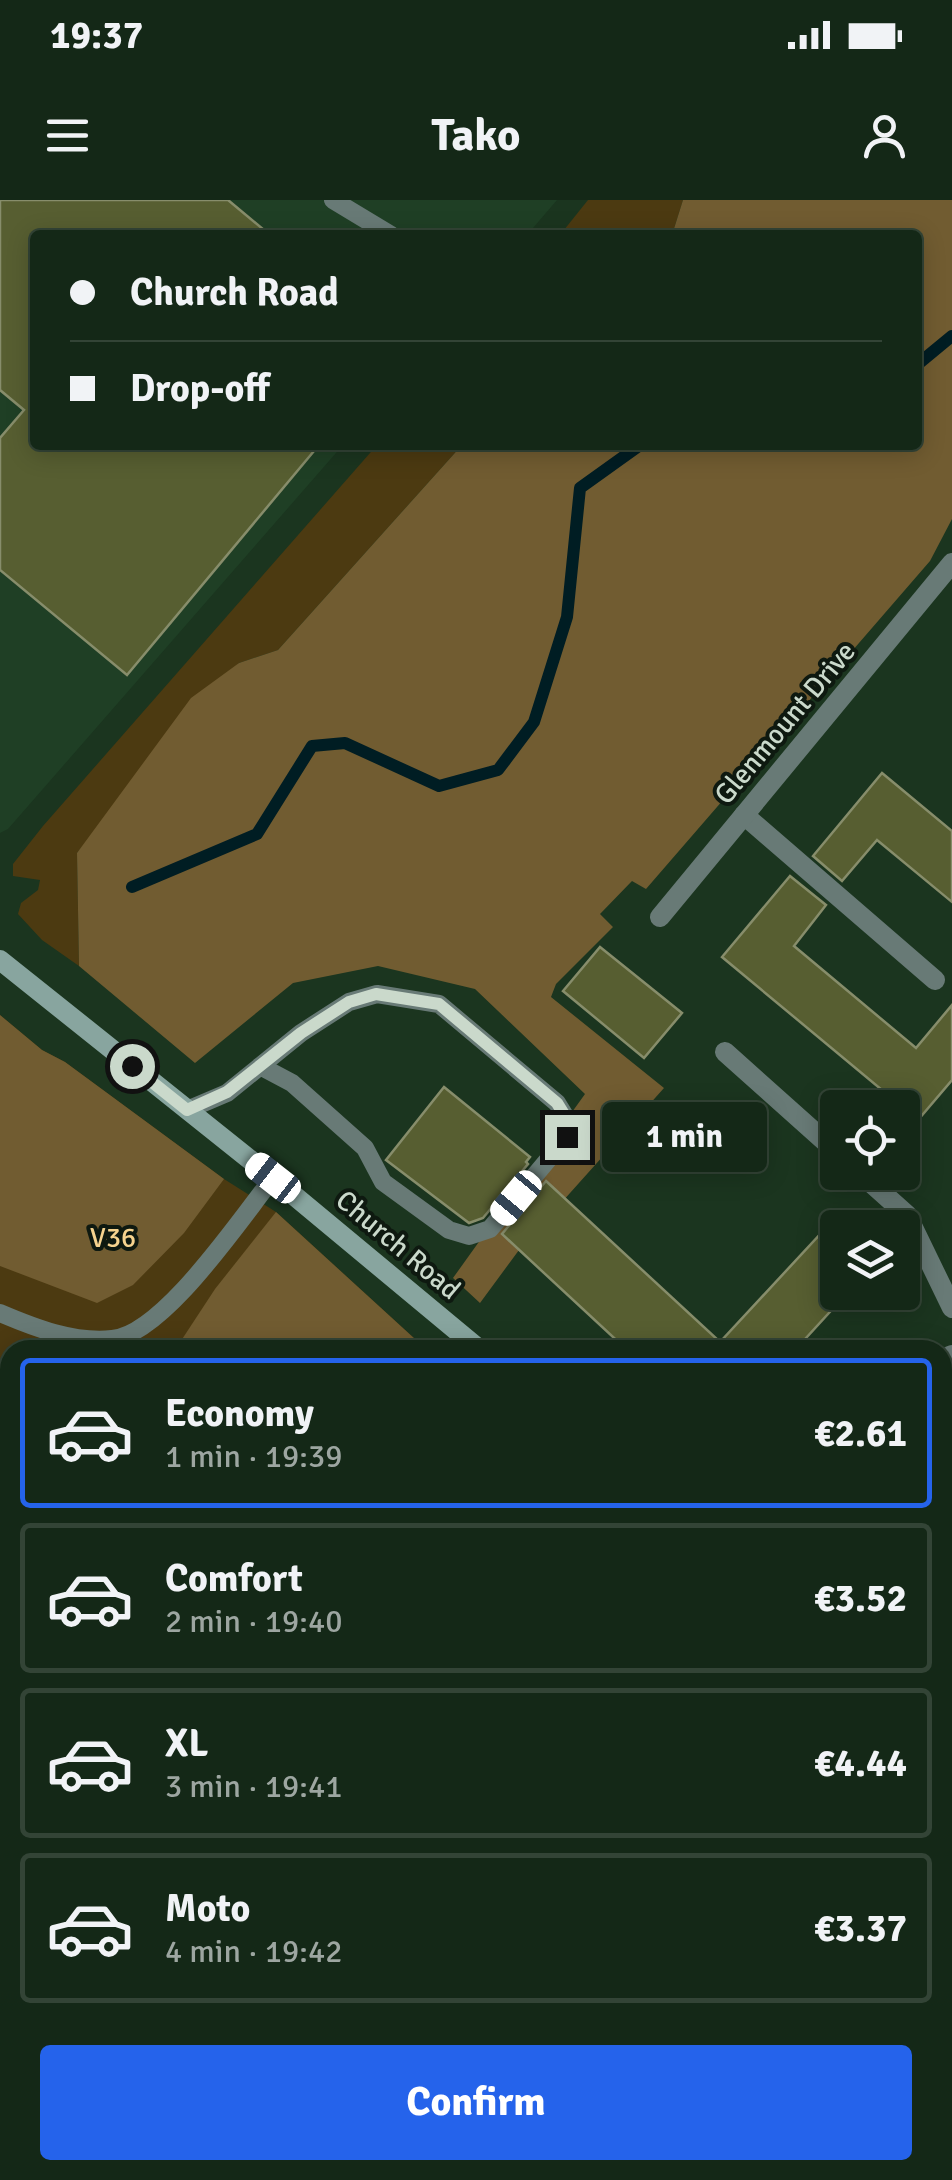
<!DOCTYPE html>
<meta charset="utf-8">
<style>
:root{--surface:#142817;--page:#1d3020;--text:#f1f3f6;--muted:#9da6a1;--line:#334436;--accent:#2563eb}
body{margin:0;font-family:Signika,sans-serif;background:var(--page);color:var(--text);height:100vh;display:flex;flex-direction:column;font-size:38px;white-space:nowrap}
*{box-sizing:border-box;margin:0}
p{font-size:32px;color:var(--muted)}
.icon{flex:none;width:55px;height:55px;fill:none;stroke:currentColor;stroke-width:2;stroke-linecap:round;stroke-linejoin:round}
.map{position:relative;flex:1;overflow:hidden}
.sheet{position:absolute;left:0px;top:1140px;width:952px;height:840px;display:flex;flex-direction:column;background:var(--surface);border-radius:30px 30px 0 0;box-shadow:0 5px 25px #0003,0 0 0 2px var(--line)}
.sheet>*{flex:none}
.banner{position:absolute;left:30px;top:30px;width:892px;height:220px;border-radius:10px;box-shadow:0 5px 25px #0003,0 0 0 2px var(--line);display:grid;align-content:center;height:220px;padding:0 40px;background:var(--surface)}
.fabs{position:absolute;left:820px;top:890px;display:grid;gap:20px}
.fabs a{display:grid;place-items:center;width:100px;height:100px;border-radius:10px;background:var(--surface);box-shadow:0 5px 25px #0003,0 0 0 2px var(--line);font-size:50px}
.end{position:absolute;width:45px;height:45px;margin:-22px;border:12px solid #cad9cb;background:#111;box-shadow:0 0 0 5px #111}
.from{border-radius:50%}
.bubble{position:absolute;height:70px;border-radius:10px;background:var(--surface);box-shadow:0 5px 25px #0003,0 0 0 2px var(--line);font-size:32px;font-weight:700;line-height:70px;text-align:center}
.car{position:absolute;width:30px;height:60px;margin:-30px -15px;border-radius:12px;box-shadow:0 0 8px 2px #0007;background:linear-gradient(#fff 24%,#345 0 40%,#fff 0 76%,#345 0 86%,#fff 0)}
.banner b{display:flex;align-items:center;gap:35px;height:95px;font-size:38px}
.banner b+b{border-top:2px solid var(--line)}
.banner i{width:25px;height:25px;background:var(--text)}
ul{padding:18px 0 0;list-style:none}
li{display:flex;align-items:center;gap:30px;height:150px;margin:0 20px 15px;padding:0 20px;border:5px solid var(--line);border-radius:10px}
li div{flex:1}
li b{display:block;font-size:38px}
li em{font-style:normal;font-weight:700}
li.on{border-color:var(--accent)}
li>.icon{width:90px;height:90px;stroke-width:1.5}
.cta{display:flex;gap:20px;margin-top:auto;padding:20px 40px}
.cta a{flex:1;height:115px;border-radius:10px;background:var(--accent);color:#fff;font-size:40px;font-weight:700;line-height:115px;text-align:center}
.status{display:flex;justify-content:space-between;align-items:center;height:70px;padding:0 50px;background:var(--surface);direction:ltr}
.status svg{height:28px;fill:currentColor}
header{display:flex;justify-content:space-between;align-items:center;height:130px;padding:0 40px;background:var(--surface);font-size:45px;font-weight:700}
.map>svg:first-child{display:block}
.built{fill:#1f3f25}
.green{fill:#4c3a11}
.forest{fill:#715c31}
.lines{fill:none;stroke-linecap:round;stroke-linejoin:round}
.stream{stroke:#001d23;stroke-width:12}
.building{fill:#575e31;stroke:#878d6b;stroke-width:2.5}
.lane{stroke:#687a76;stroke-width:18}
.street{stroke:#687a76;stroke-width:20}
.secondary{stroke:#88a59f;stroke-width:20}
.route{stroke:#cad9cb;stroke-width:12}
.labels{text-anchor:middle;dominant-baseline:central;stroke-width:8;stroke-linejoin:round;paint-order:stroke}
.street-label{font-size:28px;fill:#cad9cb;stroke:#0e1910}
.park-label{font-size:28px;fill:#f6d38e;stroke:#0e1910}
</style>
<div class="status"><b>19:37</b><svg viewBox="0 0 49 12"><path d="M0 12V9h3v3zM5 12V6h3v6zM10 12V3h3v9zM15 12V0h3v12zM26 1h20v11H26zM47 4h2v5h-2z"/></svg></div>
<header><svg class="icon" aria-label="menu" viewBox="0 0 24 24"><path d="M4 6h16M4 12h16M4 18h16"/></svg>Tako<svg class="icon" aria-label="person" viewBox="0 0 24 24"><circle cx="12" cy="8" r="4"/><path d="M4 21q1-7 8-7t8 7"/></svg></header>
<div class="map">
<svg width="952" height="1980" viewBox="0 0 952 1980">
<rect width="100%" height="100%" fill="#1b351f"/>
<!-- built -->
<g class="built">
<path d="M 0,0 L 557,0 L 527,35 L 35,35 L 35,245 L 343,245 L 8,629 L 0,633 Z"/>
<path d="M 10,1706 L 10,1970 L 942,1970 L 943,1761 L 952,1771 L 952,1980 L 0,1980 L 0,1717 Z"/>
</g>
<!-- green -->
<g class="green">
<path d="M 588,0 L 683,0 L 672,35 L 560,35 Z"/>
<path d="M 377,245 L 462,245 L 278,450 L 239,463 L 77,653 L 79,766 L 42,740 L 18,714 L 21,703 L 38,690 L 40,680 L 13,676 L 13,664 L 43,626 Z"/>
<path d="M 0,815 L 42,850 L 65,862 L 224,979 L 276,1012 L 427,1150 L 10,1150 L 10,1706 L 0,1717 Z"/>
</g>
<!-- forest -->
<g class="forest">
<path d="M 683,0 L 952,0 L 952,319 L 930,361 L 646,689 L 632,681 L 600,714 L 613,727 L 556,784 L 551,797 L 664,888 L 519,1050 L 480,1103 L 453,1078 L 585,894 L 475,789 L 378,766 L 293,783 L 195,863 L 79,766 L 77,653 L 191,498 L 239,463 L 278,450 L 462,245 L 918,245 L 918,35 L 672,35 Z"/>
<path d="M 0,815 L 42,850 L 65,862 L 224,979 L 184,1033 L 133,1085 L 97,1103 L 0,1066 Z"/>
<path d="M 276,1012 L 427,1150 L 175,1150 L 215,1089 Z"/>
<path d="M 952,1161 L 952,1275 L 943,1285 L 942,1167 Z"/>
<path d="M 10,1255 L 10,1718 L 0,1728 L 0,1263 Z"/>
<path d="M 943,1433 L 952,1446 L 952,1589 L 943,1577 Z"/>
</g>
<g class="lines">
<!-- stream -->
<g class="stream">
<path d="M 918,164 L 952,136"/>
<path d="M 132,687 L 257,634 L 312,546 L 345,543 L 439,586 L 498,570 L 534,522 L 567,417 L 580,288 L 640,245"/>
</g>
</g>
<!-- building -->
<g class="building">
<path d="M 0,0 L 228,0 L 270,35 L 35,35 L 35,245 L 319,245 L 127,475 L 0,370 L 0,238 L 24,210 L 0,190 Z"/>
<path d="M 882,573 L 952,631 L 952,702 L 877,640 L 842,681 L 813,656 Z"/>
<path d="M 790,676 L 826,705 L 794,746 L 916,848 L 952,805 L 952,880 L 918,920 L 722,757 Z"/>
<path d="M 600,747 L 682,813 L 644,858 L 563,791 Z"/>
<path d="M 444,887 L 530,957 L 526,962 L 528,964 L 483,1018 L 469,1023 L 386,960 Z"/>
<path d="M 546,981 L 720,1142 L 838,1015 L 838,1103 L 795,1150 L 627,1150 L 502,1034 Z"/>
</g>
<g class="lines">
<!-- lane -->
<g class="lane">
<path d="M 333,0 L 391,35"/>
<path d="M 187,910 L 227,893 L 301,833 L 349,802 L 377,794 L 439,804 L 557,903 L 565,916 L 567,937 L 490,1029 L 469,1036 L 449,1030 L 383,982 L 365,948 L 292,883 L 260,866"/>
<path d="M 0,1113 C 35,1128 74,1143 112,1139 C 163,1135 241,1018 273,978"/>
<path d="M 942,1359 L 952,1341"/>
<path d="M 942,1396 L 952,1411"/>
<path d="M 0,1773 L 10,1762"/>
<path d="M 942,1849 L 952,1859"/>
<path d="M 460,1980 L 470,1970"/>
</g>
<!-- street -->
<g class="street">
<path d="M 744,615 L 935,780"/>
<path d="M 660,717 L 952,363"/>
<path d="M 725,852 L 838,953"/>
<path d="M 859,972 L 907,1015 L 952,1108"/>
<path d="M 942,1159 L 952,1155"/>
</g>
<!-- secondary -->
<g class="secondary">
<path d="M 0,760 L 273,978 L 480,1150"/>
<path d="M 942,1648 L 952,1659"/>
</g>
</g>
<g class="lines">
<!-- route -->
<path class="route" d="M 132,866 L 187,910 L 227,892 L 301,833 L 349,802 L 376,794 L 439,804 L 557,903 L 565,916 L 567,937"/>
</g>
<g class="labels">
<!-- street labels -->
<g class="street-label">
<text transform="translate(785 523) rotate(-50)">Glenmount Drive</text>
<text transform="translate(398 1045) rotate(40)">Church Road</text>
</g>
<!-- park labels -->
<g class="park-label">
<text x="113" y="1038">V36</text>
</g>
</g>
</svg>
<div class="fabs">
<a><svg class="icon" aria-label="locate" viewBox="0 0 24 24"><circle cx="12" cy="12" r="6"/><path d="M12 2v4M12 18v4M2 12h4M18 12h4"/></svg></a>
<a><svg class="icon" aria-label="layers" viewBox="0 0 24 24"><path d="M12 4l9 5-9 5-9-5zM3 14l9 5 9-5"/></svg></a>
</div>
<i class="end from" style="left:132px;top:866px"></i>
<i class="end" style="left:567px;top:937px"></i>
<div class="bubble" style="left:602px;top:902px;width:165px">1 min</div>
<i class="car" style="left:273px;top:978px;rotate:308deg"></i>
<i class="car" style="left:516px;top:998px;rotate:220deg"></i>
<div class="banner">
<b><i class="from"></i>Church Road</b>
<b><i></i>Drop-off</b>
</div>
<section class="sheet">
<ul>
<li class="on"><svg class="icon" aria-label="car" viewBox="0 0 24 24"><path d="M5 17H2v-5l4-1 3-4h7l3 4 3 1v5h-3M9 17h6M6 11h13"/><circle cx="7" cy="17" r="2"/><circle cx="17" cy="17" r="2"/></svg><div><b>Economy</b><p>1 min · 19:39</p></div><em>€2.61</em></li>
<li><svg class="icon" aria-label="car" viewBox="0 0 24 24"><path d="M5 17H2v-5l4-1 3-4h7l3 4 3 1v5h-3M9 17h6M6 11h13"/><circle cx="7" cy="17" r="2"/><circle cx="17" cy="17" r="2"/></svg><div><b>Comfort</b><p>2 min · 19:40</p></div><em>€3.52</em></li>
<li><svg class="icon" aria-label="car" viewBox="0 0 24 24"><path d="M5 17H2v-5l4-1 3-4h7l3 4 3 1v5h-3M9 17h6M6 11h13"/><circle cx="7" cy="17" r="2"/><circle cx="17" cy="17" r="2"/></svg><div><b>XL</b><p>3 min · 19:41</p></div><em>€4.44</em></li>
<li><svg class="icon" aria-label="car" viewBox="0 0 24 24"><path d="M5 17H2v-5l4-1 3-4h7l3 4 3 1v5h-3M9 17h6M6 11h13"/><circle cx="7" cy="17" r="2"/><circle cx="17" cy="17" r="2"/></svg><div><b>Moto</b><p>4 min · 19:42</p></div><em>€3.37</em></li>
</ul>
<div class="cta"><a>Confirm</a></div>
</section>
</div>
